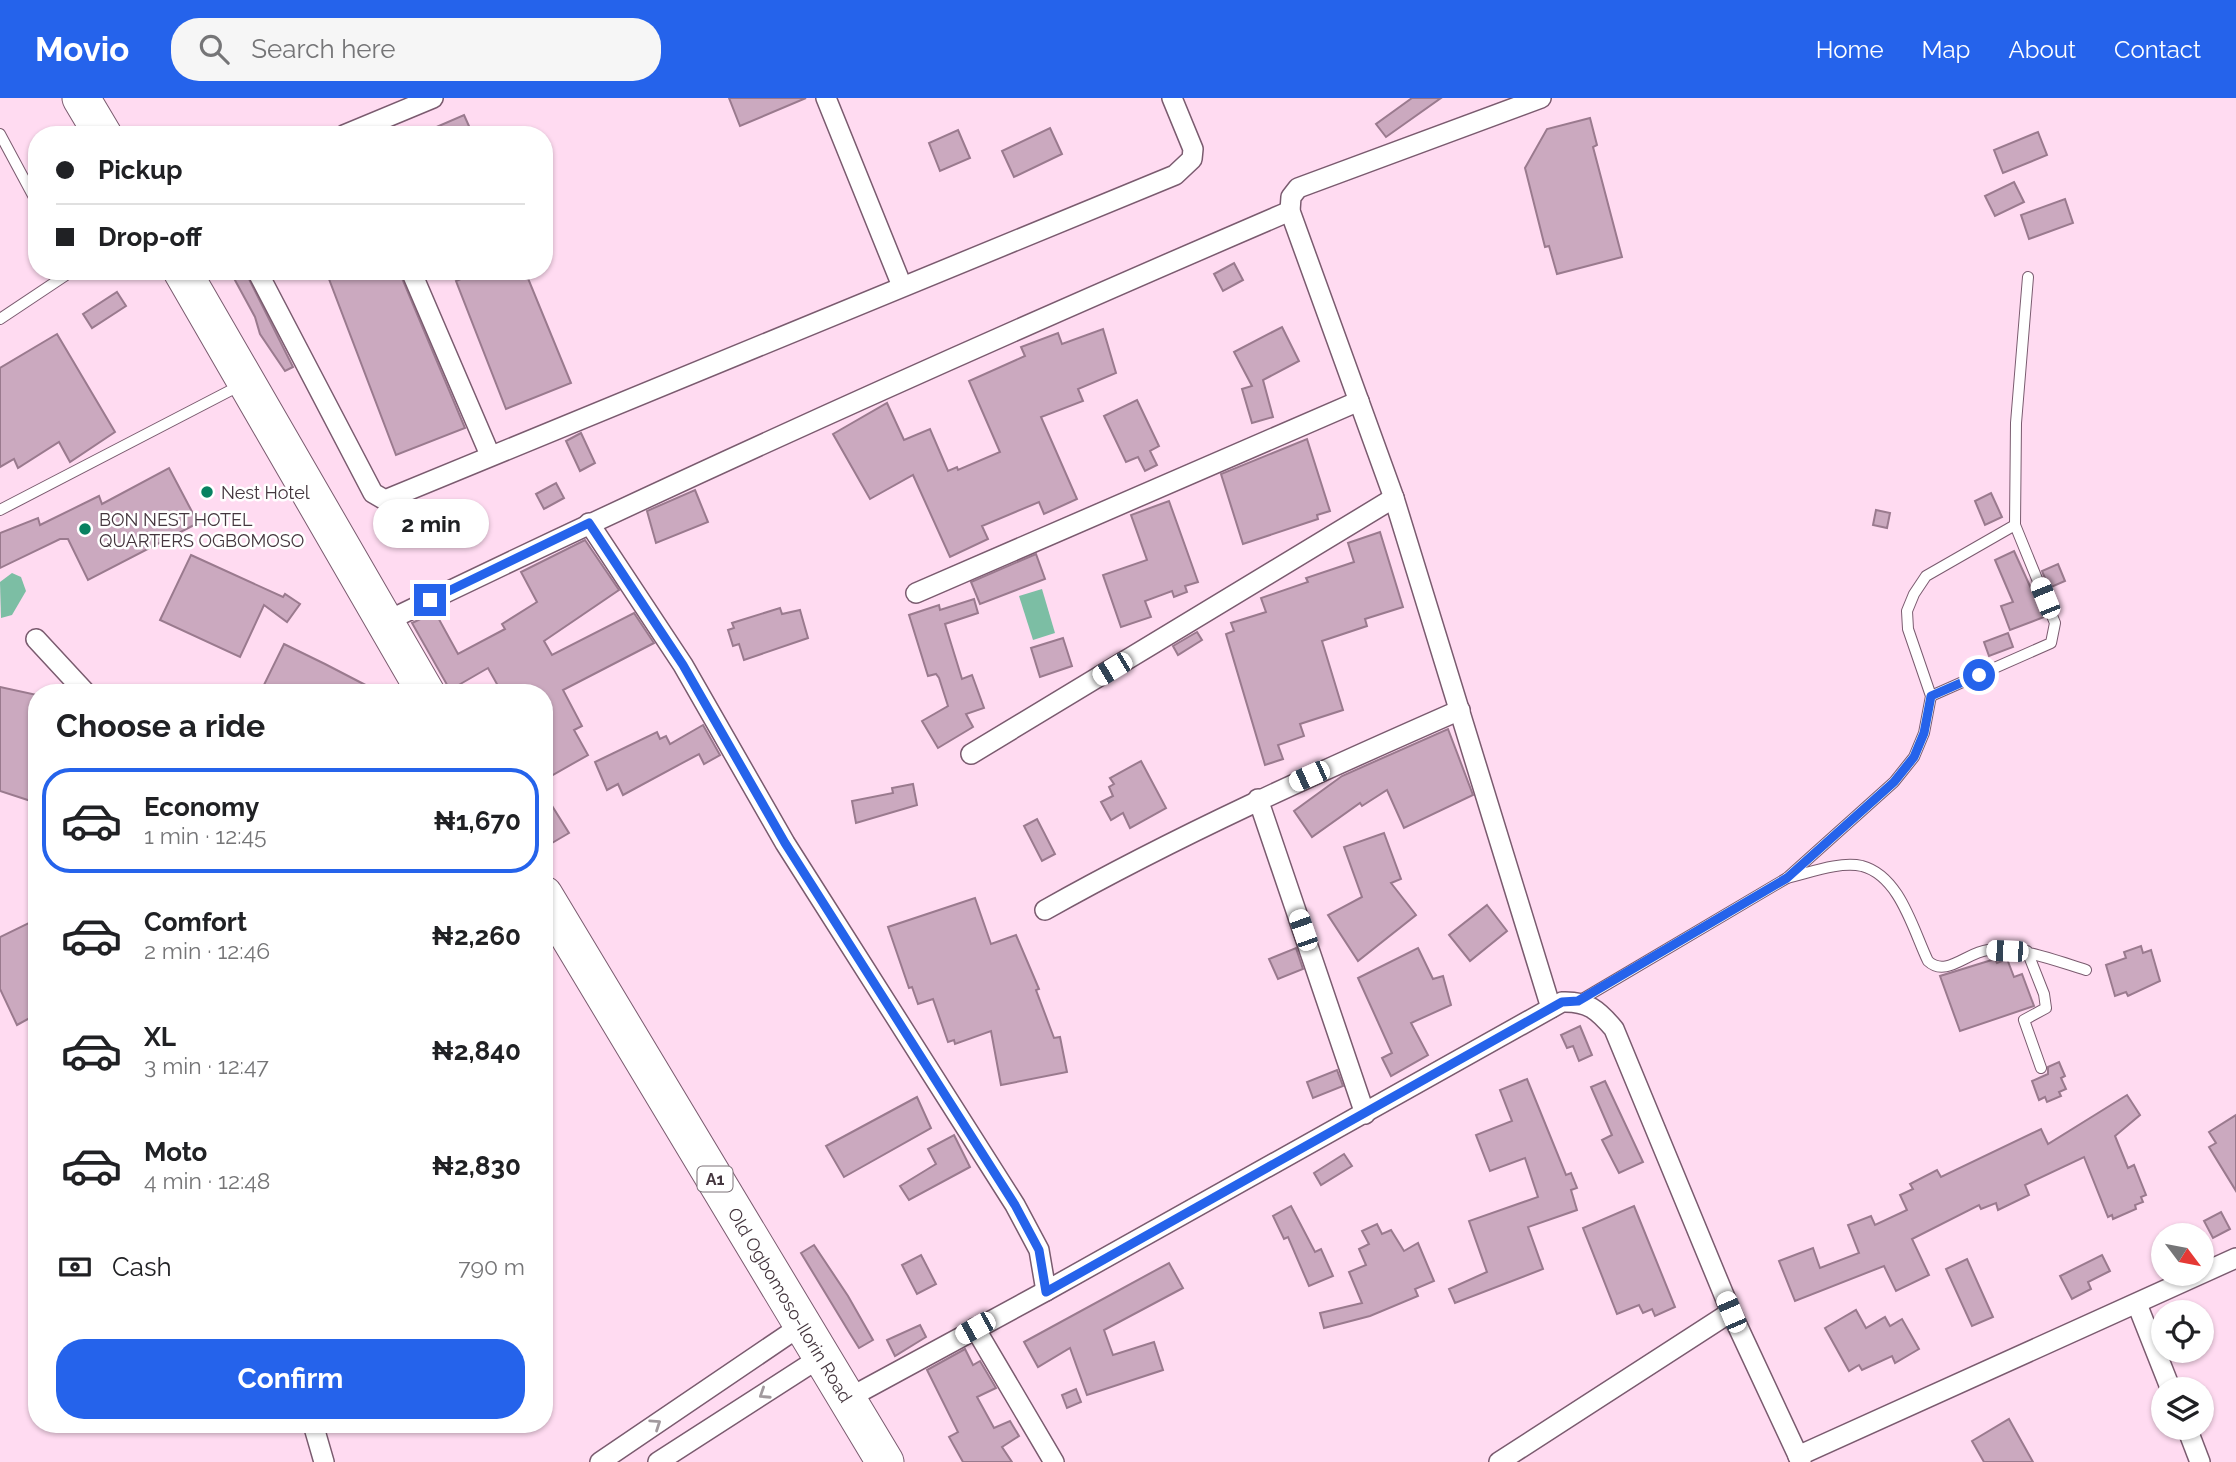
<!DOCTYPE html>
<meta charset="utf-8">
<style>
:root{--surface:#fff;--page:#f6f6f6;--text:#202124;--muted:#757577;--line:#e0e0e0;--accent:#2563eb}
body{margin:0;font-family:Raleway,sans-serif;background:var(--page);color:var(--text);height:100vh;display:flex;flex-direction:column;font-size:26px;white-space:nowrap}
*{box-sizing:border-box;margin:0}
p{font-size:23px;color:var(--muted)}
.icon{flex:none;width:38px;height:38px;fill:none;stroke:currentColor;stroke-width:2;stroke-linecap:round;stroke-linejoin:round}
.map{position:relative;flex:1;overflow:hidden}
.drawer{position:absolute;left:28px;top:586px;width:525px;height:749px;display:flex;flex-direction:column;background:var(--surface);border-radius:28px;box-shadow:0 2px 5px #0004}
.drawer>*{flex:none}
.top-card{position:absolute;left:28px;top:28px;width:525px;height:154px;border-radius:28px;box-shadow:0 2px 5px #0004;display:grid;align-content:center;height:154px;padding:0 28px;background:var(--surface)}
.needle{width:46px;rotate:122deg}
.tools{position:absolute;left:2151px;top:1125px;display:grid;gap:14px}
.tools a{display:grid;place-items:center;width:63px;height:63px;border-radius:50%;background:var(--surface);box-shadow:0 2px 5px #0004;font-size:35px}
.end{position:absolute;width:32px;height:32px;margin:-16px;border:9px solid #2563eb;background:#fff;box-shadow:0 0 0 4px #fff}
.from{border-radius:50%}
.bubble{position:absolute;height:49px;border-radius:24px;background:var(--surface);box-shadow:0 2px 5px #0004;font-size:23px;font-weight:700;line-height:49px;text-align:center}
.car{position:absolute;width:21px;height:42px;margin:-21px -10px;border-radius:9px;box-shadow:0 0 5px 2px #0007;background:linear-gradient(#fff 24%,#345 0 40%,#fff 0 76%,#345 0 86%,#fff 0)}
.top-card b{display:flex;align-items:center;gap:24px;height:66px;font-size:26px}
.top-card b+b{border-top:2px solid var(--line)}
.top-card i{width:18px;height:18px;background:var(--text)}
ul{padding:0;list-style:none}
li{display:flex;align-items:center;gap:21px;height:105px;margin:0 14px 10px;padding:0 14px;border:4px solid transparent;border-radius:28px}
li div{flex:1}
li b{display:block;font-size:26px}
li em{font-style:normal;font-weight:700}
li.active{border-color:var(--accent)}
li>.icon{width:63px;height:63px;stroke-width:1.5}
h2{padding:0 28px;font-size:32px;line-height:84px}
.pay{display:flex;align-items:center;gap:18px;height:77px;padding:0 28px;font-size:26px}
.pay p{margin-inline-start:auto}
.button{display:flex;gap:14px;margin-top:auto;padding:14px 28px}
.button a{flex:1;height:80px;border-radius:28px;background:var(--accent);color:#fff;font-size:28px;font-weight:700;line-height:80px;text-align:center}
header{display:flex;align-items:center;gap:42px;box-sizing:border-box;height:98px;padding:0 35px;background:var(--accent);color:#fff}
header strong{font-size:33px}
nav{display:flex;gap:38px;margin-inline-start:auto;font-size:24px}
.search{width:490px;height:63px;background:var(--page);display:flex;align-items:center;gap:18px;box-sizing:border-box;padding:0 24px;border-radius:28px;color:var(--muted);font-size:26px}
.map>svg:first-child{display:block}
.water{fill:#7cbea4}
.building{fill:#cba9bf;stroke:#9a7a8e;stroke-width:2}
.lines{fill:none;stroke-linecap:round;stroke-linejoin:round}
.lane-casing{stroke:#7a5b6f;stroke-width:12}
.street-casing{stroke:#7a5b6f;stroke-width:22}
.highway-casing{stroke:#7a5b6f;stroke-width:39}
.lane{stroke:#fff;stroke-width:10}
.street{stroke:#fff;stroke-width:19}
.highway{stroke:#fff;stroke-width:37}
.oneway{stroke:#a29a9e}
.route{stroke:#2563eb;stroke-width:9}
.poi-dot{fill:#088161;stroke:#fff;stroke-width:2.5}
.labels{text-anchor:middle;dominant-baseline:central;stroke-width:5;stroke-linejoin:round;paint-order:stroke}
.shield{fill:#fff;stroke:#7c7278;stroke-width:2}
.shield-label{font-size:16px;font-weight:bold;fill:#44363e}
.poi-label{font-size:18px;fill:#44363e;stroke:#fff;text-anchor:start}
.street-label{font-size:18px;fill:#44363e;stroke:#fff}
</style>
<header>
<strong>Movio</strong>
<div class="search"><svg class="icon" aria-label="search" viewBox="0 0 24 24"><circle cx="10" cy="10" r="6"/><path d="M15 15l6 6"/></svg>Search here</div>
<nav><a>Home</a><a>Map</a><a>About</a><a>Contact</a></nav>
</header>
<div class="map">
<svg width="2236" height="1364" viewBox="0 0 2236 1364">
<rect width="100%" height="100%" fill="#ffdbf1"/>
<!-- water -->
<g class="water">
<path d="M 12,475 L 21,479 L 26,493 L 12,517 L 1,520 L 0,484 Z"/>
<path d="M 1042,491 L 1055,535 L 1033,542 L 1019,498 Z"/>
</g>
<!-- building -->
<g class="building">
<path d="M 729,0 L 806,0 L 740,28 Z"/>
<path d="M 1412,0 L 1441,0 L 1386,39 L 1376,26 Z"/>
<path d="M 464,17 L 473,37 L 418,37 Z"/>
<path d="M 1590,20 L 1597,47 L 1593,49 L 1622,159 L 1557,176 L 1549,148 L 1545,149 L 1525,70 L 1547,31 Z"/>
<path d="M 1050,30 L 1062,56 L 1014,79 L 1002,53 Z"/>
<path d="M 958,32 L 970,60 L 940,73 L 929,45 Z"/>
<path d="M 2038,34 L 2047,57 L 2003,75 L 1994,52 Z"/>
<path d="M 2014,84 L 2024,104 L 1995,118 L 1985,98 Z"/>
<path d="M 2065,101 L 2073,125 L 2029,141 L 2021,117 Z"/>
<path d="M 1234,165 L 1243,182 L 1223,193 L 1214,176 Z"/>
<path d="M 230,173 L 245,173 L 293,269 L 285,273 L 260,236 L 255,219 Z"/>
<path d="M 347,173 L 399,173 L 465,330 L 396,357 L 329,181 Z"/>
<path d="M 480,173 L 525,173 L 571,285 L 506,311 L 456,183 Z"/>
<path d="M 117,194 L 126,208 L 92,230 L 83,216 Z"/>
<path d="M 1282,229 L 1299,263 L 1263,282 L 1273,319 L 1252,325 L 1242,291 L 1252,288 L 1234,254 Z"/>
<path d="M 1103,231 L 1116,275 L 1078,291 L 1083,303 L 1041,319 L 1077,401 L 1044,416 L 1039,404 L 982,428 L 988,441 L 950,459 L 913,377 L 870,401 L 833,336 L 887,305 L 904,342 L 930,331 L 948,373 L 957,369 L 958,372 L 1000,354 L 969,283 L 1025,258 L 1021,249 L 1058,235 L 1062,246 Z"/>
<path d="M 57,236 L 115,334 L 70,364 L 59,344 L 18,370 L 14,361 L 0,369 L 0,270 Z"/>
<path d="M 1137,302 L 1159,348 L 1150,353 L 1157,367 L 1145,373 L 1138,359 L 1126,364 L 1104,318 Z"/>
<path d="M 581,335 L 595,365 L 580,373 L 566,343 Z"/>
<path d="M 1307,341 L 1330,413 L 1317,417 L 1318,421 L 1243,446 L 1221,376 Z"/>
<path d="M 169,370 L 198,425 L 88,482 L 68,441 L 60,441 L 0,470 L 0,435 L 38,420 L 40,427 L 99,398 L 102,406 Z"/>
<path d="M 556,385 L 564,400 L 544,411 L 536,396 Z"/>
<path d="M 695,392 L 708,424 L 656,445 L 647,413 Z"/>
<path d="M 1991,395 L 2002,419 L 1985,427 L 1975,403 Z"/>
<path d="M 1169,403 L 1198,484 L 1185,488 L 1187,494 L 1174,499 L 1172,493 L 1145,503 L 1151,519 L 1121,529 L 1103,477 L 1147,462 L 1131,417 Z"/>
<path d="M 1876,412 L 1890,415 L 1887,430 L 1873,427 Z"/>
<path d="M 1380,434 L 1403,509 L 1365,521 L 1367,528 L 1322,543 L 1343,612 L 1300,626 L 1304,638 L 1278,647 L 1283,661 L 1265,667 L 1226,536 L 1234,533 L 1231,525 L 1266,514 L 1261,500 L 1308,484 L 1306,480 L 1354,464 L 1348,445 Z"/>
<path d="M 585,442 L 619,492 L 544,543 L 552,557 L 634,515 L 654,545 L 563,592 L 582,628 L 574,632 L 588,657 L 544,682 L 544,595 L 502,595 L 488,570 L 450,592 L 412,525 L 435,514 L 458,556 L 505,531 L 502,526 L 537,504 L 521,474 Z"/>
<path d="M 2014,453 L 2044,519 L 2010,532 L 2001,508 L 2013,504 L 1995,462 Z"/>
<path d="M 1036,456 L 1045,481 L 980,506 L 971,484 Z"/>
<path d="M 191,457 L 283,499 L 285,496 L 300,506 L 287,524 L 264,507 L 240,559 L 160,522 Z"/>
<path d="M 2058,466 L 2065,483 L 2049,490 L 2042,473 Z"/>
<path d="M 974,501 L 978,515 L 945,526 L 962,581 L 972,577 L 984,610 L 966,616 L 973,629 L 938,650 L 922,623 L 948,608 L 939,580 L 936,576 L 928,578 L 909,517 L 939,507 L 940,512 Z"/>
<path d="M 780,510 L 782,516 L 800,512 L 808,540 L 744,562 L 739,546 L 733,548 L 728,532 L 734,530 L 732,525 Z"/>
<path d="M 1197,534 L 1202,542 L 1178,557 L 1173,548 Z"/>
<path d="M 2008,535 L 2013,549 L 1989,558 L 1984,544 Z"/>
<path d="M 1063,540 L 1072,568 L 1040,579 L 1031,550 Z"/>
<path d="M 284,546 L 325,566 L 381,595 L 260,595 Z"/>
<path d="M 0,589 L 37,597 L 37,705 L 0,693 Z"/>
<path d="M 703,627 L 720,657 L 704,666 L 699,656 L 623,697 L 618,686 L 607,692 L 595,664 L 657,634 L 660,641 L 666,638 L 670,646 Z"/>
<path d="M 1448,631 L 1473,697 L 1404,730 L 1387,692 L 1362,708 L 1360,705 L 1312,739 L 1294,713 L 1342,678 Z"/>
<path d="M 1141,663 L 1166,710 L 1130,730 L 1123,715 L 1111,722 L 1101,704 L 1113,698 L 1109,689 L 1114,686 L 1110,680 Z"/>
<path d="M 913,686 L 917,707 L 856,725 L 852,703 L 893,695 L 892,690 Z"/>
<path d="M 544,695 L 569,735 L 552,745 L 544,732 Z"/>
<path d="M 1037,721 L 1055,756 L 1042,763 L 1024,728 Z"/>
<path d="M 1384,735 L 1401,781 L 1391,785 L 1416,817 L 1358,863 L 1328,817 L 1362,799 L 1344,749 Z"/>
<path d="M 975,800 L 991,846 L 1016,837 L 1039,891 L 1036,892 L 1054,940 L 1060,939 L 1067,974 L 1001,987 L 991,933 L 955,946 L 954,942 L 948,944 L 933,901 L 918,906 L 912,889 L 909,890 L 888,829 Z"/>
<path d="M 1487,807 L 1507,833 L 1470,863 L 1449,837 Z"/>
<path d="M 37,821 L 37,916 L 17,927 L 0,891 L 0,839 Z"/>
<path d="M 2141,848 L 2143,855 L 2151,852 L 2160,883 L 2128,898 L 2126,894 L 2115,898 L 2106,867 L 2126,860 L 2124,854 Z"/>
<path d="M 1296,850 L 1303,871 L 1278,881 L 1269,861 Z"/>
<path d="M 1418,850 L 1433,881 L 1443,878 L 1451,907 L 1411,925 L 1428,957 L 1391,978 L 1382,960 L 1392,955 L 1358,880 Z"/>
<path d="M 1995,861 L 1997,865 L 2007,861 L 2014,879 L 2022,876 L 2034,908 L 1960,933 L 1940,878 Z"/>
<path d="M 1580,928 L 1592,957 L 1579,963 L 1573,948 L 1567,950 L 1561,937 Z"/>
<path d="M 2059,964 L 2065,978 L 2061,980 L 2066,991 L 2059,994 L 2061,998 L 2047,1004 L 2045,999 L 2039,1002 L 2032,983 L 2048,976 L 2048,969 Z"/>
<path d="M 1337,972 L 1343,988 L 1313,1000 L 1307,984 Z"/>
<path d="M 1527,981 L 1566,1077 L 1571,1075 L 1577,1090 L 1571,1092 L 1577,1112 L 1528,1129 L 1543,1171 L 1455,1205 L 1449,1191 L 1487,1174 L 1469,1123 L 1538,1099 L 1525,1060 L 1490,1073 L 1476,1037 L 1512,1023 L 1500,992 Z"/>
<path d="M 1605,983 L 1643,1064 L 1619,1075 L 1602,1042 L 1612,1037 L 1591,989 Z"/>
<path d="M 2127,997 L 2140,1017 L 2115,1038 L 2128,1070 L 2134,1067 L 2146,1097 L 2141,1099 L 2143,1104 L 2135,1107 L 2136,1111 L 2113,1121 L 2112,1117 L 2108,1119 L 2084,1059 L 2025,1087 L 2029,1097 L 1998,1112 L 1996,1105 L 1981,1111 L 1979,1107 L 1912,1141 L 1929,1177 L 1896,1193 L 1884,1168 L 1795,1203 L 1779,1163 L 1813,1150 L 1820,1170 L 1859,1155 L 1848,1127 L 1871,1118 L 1875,1127 L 1907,1112 L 1900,1097 L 1913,1091 L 1910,1086 L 1937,1072 L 1941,1079 L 2041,1031 L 2048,1046 Z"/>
<path d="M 917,999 L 931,1030 L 844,1079 L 826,1048 Z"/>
<path d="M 2236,1017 L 2236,1093 L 2209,1049 L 2216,1045 L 2209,1034 Z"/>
<path d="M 954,1037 L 970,1069 L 909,1102 L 900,1088 L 936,1066 L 928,1051 Z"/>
<path d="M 1344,1056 L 1352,1068 L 1321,1087 L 1314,1075 Z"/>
<path d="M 1291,1108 L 1315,1154 L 1321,1151 L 1333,1178 L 1309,1188 L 1288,1139 L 1284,1141 L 1273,1118 Z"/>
<path d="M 1634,1108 L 1675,1209 L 1655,1218 L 1652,1211 L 1643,1215 L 1639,1207 L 1617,1216 L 1583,1130 Z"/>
<path d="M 2221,1114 L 2230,1131 L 2213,1140 L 2204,1123 Z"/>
<path d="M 1377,1126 L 1382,1136 L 1391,1132 L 1404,1153 L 1418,1145 L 1434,1183 L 1415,1191 L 1418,1198 L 1370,1218 L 1324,1230 L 1320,1215 L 1362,1205 L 1349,1174 L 1366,1167 L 1359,1151 L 1369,1146 L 1362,1133 Z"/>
<path d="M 814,1147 L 848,1198 L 873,1242 L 859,1250 L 849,1234 L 801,1155 Z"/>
<path d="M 921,1157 L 936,1186 L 917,1196 L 902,1167 Z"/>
<path d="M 2102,1157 L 2110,1173 L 2088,1184 L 2091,1191 L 2072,1201 L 2060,1178 Z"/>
<path d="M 1967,1161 L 1993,1219 L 1972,1228 L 1946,1171 Z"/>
<path d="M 1169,1165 L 1183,1190 L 1104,1232 L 1113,1257 L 1154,1244 L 1163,1272 L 1087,1297 L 1070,1250 L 1038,1269 L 1024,1244 Z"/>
<path d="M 1856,1212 L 1866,1230 L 1885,1219 L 1890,1228 L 1902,1221 L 1919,1251 L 1895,1265 L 1892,1258 L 1862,1272 L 1859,1267 L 1849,1273 L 1825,1230 Z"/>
<path d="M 920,1227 L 926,1239 L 895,1258 L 887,1242 Z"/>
<path d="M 965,1251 L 973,1267 L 980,1263 L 996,1290 L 977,1299 L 994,1330 L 1010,1323 L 1019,1338 L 1002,1349 L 1012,1364 L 963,1364 L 949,1339 L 958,1334 L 927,1272 Z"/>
<path d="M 1076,1291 L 1081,1304 L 1067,1310 L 1062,1297 Z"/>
<path d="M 2009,1321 L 2033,1364 L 1984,1364 L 1972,1343 Z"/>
</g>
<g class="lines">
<!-- lane casing -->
<g class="lane-casing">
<g id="lane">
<path d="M 0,36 L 37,105"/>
<path d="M 0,221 L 72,173"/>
<path d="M 0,412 L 239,288"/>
<path d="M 1931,598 L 2051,545 L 2055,525 L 2015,427 L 2016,325 L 2028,179"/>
<path d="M 1787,780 C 1809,775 1839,763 1862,768 C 1900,778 1913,832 1928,863 C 1946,880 1967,854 1988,852 C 2022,849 2054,862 2086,872"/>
<path d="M 2027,853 L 2044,896 L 2046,910 L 2024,922 L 2041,970"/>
<path d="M 1579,903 L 1787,780 L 1894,684 L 1914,659 L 1924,635 L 1931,598 L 1908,531 L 1907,513 L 1914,496 L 1926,478 L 2015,427"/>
</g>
</g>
<!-- street casing -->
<g class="street-casing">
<g id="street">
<path d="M 826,0 L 902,188"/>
<path d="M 1541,0 L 1298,90 L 1291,99 L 1290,113 L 1394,400 L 1551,910"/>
<path d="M 344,37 L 433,0"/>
<path d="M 257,173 L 373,395 L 385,402 L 1175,77 L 1192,61 L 1193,51 L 1172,0"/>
<path d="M 411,173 L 490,357"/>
<path d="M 589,425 L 683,567 L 785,745 L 1015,1107 L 1039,1152 L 1046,1193"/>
<path d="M 916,495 L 1359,303"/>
<path d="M 385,524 C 683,379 985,244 1290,113"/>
<path d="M 36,541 L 86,595"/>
<path d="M 971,656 L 1394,400"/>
<path d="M 1258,701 L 1365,1016"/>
<path d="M 1045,812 C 1180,736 1319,674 1460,612"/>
<path d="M 2137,1206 L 2171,1292"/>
<path d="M 975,1230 L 1054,1364"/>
<path d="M 847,1301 L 1046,1193 L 1562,904 C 1588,903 1598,912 1614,931 L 1731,1214 L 1801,1364"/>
<path d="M 313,1326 L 324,1364"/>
<path d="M 2187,1330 L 2200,1364"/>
<path d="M 1798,1358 L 2236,1160"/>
<path d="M 600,1364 L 802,1227"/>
<path d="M 658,1364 L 821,1259"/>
<path d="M 1499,1364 L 1731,1214"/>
</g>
</g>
<!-- highway casing -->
<g class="highway-casing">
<g id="highway">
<path d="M 81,0 L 103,37"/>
<path d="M 182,173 L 426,595"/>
<path d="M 544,797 L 885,1364"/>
</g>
</g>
<!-- lane -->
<use href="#lane" class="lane"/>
<!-- street -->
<use href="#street" class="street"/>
<!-- highway -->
<use href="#highway" class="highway"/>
</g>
<!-- one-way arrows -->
<defs><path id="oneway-chevron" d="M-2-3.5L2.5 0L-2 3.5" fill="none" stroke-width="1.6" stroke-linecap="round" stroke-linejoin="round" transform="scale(1.75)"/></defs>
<g class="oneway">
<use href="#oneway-chevron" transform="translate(764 1296) rotate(147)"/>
<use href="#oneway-chevron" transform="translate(656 1326) rotate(-34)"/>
</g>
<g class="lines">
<!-- route -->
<path class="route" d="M 430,502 L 589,425 L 683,567 L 785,745 L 1015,1107 L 1039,1152 L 1046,1194 L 1562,904 L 1578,903 L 1787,780 L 1894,684 L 1914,659 L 1924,635 L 1931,598 L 1979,577"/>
</g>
<!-- markers -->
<g class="poi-dot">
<circle cx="207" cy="394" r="7"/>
<circle cx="85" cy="431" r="7"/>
</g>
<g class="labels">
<!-- shield labels -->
<rect class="shield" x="697.5" y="1068.5" width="35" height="25" rx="5"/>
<g class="shield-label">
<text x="715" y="1081">A1</text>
</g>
<!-- poi labels -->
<g class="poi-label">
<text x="221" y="394">Nest Hotel</text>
<text x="99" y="421">BON NEST HOTEL<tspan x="99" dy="21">QUARTERS OGBOMOSO</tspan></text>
</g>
<!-- street labels -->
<g class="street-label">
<text transform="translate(790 1207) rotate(59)">Old Ogbomoso-Ilorin Road</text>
</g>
</g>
</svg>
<div class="tools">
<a><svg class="needle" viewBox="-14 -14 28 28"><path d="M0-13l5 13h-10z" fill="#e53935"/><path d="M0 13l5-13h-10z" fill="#757577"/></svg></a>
<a><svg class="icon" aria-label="locate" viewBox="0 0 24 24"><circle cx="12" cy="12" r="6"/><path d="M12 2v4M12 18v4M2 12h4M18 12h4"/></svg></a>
<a><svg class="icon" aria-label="layers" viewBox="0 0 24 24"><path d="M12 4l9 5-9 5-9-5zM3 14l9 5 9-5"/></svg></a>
</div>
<i class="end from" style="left:1979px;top:577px"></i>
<i class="end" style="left:430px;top:502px"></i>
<div class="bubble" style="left:373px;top:401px;width:116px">2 min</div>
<i class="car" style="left:2045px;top:500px;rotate:338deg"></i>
<i class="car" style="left:1112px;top:571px;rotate:239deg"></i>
<i class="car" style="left:1309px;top:678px;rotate:246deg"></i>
<i class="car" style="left:1303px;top:832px;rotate:341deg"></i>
<i class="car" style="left:2007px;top:853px;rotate:272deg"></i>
<i class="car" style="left:1731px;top:1214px;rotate:337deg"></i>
<i class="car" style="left:975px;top:1230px;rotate:241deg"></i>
<div class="top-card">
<b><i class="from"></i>Pickup</b>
<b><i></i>Drop-off</b>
</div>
<section class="drawer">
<h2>Choose a ride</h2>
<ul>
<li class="active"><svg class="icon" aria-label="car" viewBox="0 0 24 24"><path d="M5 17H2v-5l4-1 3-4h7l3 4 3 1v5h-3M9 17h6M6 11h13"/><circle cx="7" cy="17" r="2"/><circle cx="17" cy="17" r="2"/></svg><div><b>Economy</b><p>1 min · 12:45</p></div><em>₦1,670</em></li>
<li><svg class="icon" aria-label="car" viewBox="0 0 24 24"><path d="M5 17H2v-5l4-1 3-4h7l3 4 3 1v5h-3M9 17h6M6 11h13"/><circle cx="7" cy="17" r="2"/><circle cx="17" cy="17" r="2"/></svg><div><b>Comfort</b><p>2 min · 12:46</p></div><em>₦2,260</em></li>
<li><svg class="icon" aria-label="car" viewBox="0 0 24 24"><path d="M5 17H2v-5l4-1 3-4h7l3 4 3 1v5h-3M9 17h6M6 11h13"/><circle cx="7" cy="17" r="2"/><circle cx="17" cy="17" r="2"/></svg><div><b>XL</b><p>3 min · 12:47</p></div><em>₦2,840</em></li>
<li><svg class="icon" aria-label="car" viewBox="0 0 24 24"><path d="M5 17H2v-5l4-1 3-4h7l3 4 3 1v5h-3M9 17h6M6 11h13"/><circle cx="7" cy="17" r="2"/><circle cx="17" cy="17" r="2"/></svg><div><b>Moto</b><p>4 min · 12:48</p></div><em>₦2,830</em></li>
</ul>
<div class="pay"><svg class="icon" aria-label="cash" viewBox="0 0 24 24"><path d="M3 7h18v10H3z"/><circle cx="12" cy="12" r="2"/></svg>Cash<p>790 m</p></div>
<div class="button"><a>Confirm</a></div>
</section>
</div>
